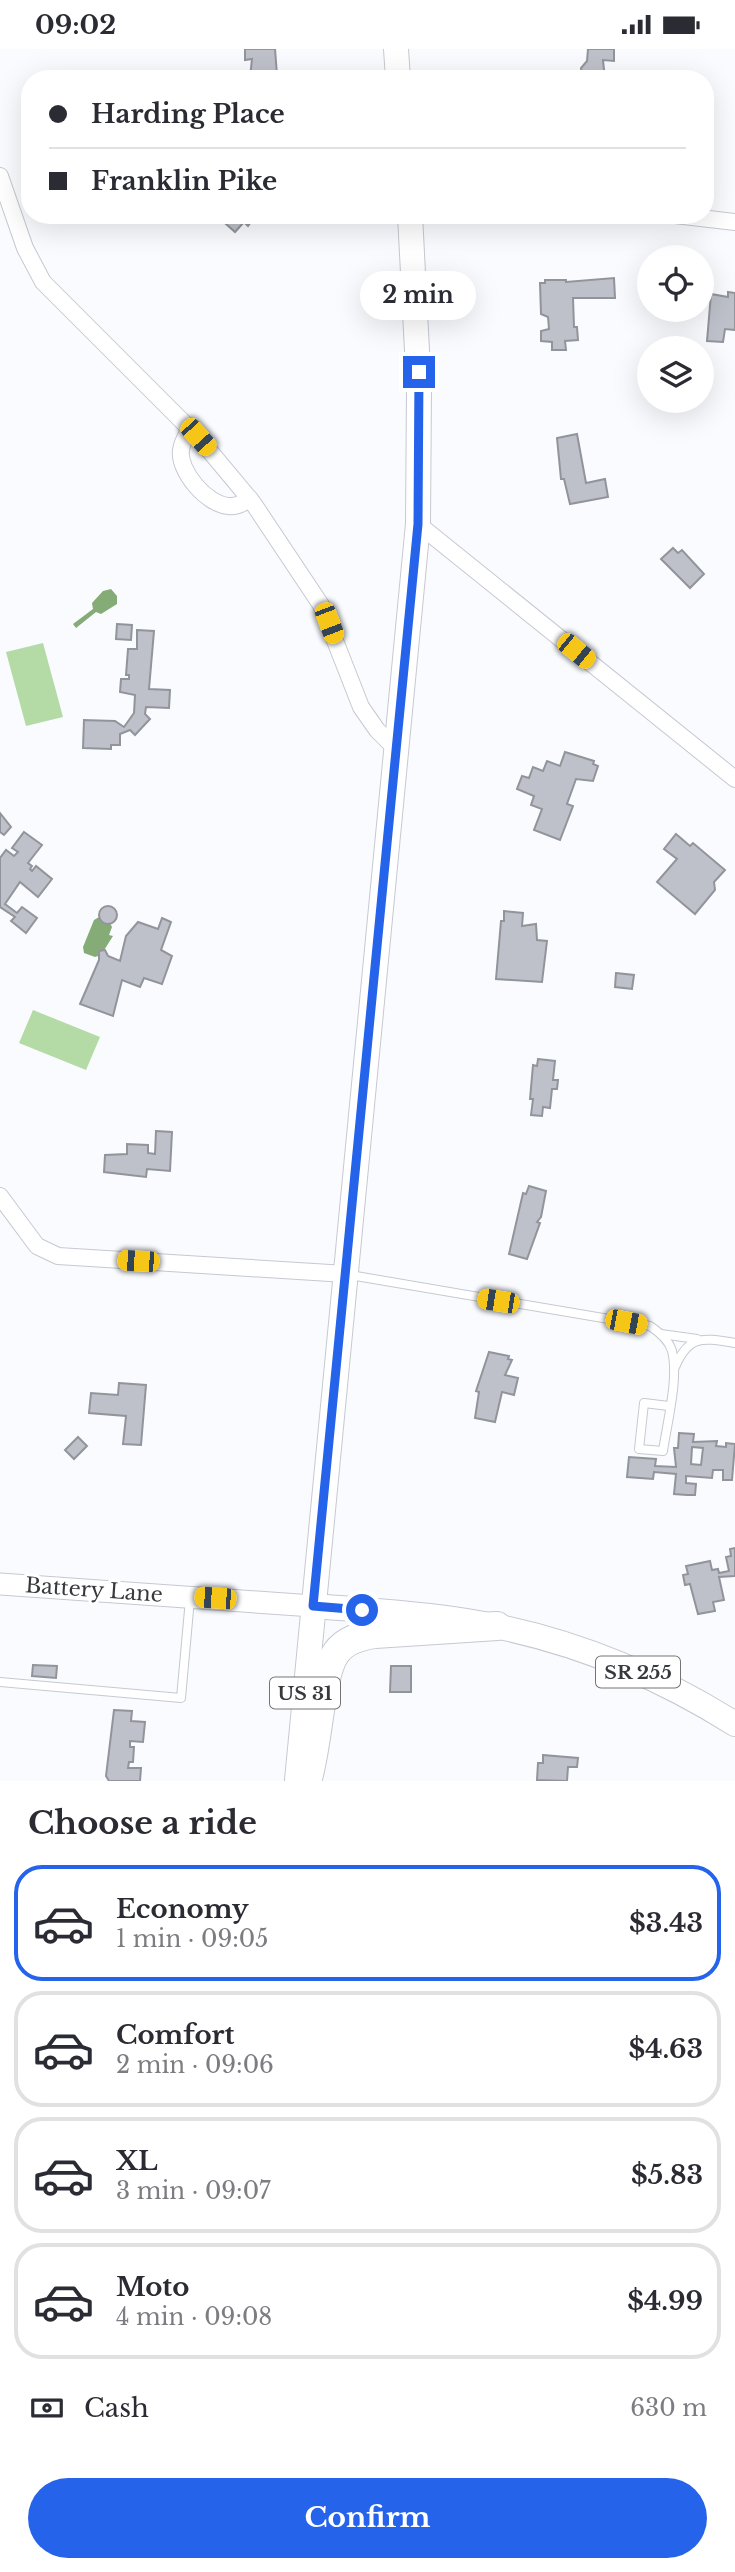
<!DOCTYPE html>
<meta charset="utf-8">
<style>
:root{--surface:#fff;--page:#f2f2f3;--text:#2b2b33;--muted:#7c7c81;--line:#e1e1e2;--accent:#2563eb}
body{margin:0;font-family:"Libre Baskerville",serif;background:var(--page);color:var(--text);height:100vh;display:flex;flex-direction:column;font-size:26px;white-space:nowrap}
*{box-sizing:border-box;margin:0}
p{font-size:23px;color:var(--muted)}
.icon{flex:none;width:38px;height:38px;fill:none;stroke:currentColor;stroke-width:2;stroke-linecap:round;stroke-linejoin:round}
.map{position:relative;height:1732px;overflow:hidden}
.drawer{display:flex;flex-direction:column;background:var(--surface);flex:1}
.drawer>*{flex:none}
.guide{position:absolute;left:21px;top:21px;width:693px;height:154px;border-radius:28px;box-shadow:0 7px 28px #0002;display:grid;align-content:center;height:154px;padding:0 28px;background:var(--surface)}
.buttons{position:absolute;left:637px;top:196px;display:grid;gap:14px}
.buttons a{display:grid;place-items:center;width:77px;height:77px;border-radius:50%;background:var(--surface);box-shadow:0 7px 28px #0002;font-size:35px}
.end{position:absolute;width:32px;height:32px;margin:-16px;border:9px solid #2563eb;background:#fff;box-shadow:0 0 0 4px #fff}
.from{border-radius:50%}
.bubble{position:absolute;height:49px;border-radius:24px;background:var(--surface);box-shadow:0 7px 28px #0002;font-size:23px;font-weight:800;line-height:49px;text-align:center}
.car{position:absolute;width:21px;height:42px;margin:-21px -10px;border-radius:9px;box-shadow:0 0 5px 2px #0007;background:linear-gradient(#f5c518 24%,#345 0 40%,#f5c518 0 76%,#345 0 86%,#f5c518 0)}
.guide b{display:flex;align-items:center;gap:24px;height:66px;font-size:26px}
.guide b+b{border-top:2px solid var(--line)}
.guide i{width:18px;height:18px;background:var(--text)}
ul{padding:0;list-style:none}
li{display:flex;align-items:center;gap:21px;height:116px;margin:0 14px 10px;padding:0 14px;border:4px solid var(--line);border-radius:28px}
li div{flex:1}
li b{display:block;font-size:26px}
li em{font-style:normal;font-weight:800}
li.active{border-color:var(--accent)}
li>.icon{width:63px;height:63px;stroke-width:1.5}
h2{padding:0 28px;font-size:32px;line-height:84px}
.pay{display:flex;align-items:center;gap:18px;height:77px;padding:0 28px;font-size:26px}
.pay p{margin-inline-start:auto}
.primary-button{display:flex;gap:14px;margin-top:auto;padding:14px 28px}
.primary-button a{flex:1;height:80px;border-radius:42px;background:var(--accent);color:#fff;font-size:28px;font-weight:800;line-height:80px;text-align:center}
.status{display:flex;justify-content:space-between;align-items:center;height:49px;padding:0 35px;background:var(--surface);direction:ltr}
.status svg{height:19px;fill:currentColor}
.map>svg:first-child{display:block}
.green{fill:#b4daa6}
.water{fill:#85ab76}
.building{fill:#bec1c9;stroke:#92949c;stroke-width:2;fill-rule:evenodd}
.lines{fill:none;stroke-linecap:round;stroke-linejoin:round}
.lane-casing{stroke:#c6c9d1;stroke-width:10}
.street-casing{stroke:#c6c9d1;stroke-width:18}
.secondary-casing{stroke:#c6c9d1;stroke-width:23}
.primary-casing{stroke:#c6c9d1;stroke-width:26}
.highway-casing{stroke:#c6c9d1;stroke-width:30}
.lane{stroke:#fff;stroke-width:8}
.street{stroke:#fff;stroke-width:16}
.secondary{stroke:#fff;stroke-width:21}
.primary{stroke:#fff;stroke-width:24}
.highway{stroke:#fff;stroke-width:28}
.route{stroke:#2563eb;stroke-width:9}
.labels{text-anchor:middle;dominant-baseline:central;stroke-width:6;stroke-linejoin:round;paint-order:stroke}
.shield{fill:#fff;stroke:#747476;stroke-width:2}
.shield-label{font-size:19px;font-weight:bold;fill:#38393c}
.street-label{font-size:21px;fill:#38393c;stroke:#fff}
</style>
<div class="status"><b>09:02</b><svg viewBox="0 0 49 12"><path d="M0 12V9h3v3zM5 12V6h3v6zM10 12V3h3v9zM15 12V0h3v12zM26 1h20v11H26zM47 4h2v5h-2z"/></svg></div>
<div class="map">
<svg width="735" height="1732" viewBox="0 0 735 1732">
<rect width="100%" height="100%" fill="#fafbfe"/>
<!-- green -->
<g class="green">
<path d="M 43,594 L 63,668 L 26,677 L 6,603 Z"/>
<path d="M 33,961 L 100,988 L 86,1021 L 19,994 Z"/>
</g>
<!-- water -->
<g class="water">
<path d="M 111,540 L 117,547 L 117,555 L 101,565 L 96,563 L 76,579 L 73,575 L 93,560 L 92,554 L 103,542 Z"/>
<path d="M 99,868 L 109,872 L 112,878 L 109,886 L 113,887 L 101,906 L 95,908 L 84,904 L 83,898 L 94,871 Z"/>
</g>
<!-- building -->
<g class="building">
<path d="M 245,0 L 275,0 L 277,26 L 273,26 L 273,30 L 250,28 L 252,10 L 245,11 Z"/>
<path d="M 588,0 L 614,0 L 614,12 L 603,11 L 605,30 L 582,30 L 581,19 L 587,12 Z"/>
<path d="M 216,166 L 256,166 L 248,177 L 244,173 L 235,183 Z"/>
<path d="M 614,229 L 615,249 L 573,249 L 574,278 L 577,278 L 578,291 L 565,292 L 566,301 L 552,301 L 552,293 L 541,292 L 541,282 L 549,280 L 548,268 L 541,265 L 540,234 L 545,234 L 545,231 L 566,231 L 566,233 Z"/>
<path d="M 728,243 L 735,244 L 735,281 L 725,280 L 723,293 L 707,292 L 711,245 L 728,248 Z"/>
<path d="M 577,385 L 586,434 L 605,430 L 608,448 L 570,455 L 564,430 L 561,430 L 557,389 Z"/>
<path d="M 673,499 L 678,504 L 682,501 L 704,525 L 690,539 L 661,510 Z"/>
<path d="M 117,575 L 132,576 L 131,591 L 116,590 Z"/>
<path d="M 137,581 L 154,582 L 149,640 L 170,641 L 169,659 L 146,658 L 145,665 L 150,670 L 135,686 L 130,681 L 120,685 L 120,696 L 111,696 L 111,700 L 83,699 L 84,671 L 115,672 L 124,678 L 134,664 L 135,646 L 120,643 L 121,630 L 129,630 L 129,626 L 126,626 L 128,600 L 137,600 Z"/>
<path d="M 565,703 L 594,712 L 593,715 L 598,717 L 593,732 L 576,730 L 567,755 L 573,757 L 560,791 L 534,781 L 542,760 L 531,756 L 534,747 L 517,740 L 522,727 L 529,729 L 533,718 L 543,722 L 547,712 L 560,717 Z"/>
<path d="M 0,764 L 11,778 L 4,786 L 0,783 Z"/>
<path d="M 24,783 L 42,796 L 28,814 L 32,817 L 30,820 L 32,822 L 36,817 L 52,830 L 38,848 L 20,833 L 5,855 L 17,864 L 22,858 L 37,869 L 26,884 L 11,872 L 15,868 L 0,858 L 0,809 L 6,801 L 14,807 L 18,803 L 12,799 Z"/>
<path d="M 676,785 L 690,797 L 693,794 L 725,821 L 714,833 L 715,841 L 695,865 L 657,833 L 677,810 L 664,800 Z"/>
<circle cx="108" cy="866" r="9"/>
<path d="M 504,862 L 523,864 L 522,877 L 536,875 L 537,891 L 547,892 L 542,933 L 496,930 L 501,872 L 504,872 Z"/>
<path d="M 162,869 L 171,873 L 161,901 L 172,907 L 162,935 L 144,929 L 140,938 L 122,931 L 113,967 L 80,955 L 99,911 L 99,902 L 105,901 L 108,907 L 120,912 L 126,887 L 138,873 L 158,880 Z"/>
<path d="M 616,924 L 634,926 L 632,940 L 615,938 Z"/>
<path d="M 538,1010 L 555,1012 L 553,1031 L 558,1031 L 557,1040 L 552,1040 L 550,1059 L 543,1058 L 542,1067 L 531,1066 L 533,1050 L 530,1050 L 533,1016 L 537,1017 Z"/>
<path d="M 156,1082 L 172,1083 L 170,1122 L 147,1120 L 146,1128 L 104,1123 L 105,1106 L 127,1105 L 127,1095 L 148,1096 L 148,1104 L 155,1105 Z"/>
<path d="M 529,1137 L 546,1142 L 541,1168 L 537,1173 L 540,1174 L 527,1210 L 509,1205 L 523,1144 L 526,1145 Z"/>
<path d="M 489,1303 L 509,1307 L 508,1310 L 512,1311 L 505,1326 L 518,1329 L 514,1346 L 502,1343 L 495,1373 L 475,1369 L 479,1343 L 476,1342 Z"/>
<path d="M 119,1334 L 146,1336 L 141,1396 L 123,1395 L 126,1367 L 89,1364 L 91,1344 L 118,1346 Z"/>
<path d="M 679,1384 L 694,1385 L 693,1393 L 717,1392 L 716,1397 L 726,1398 L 726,1394 L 735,1395 L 732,1431 L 723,1431 L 723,1421 L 713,1421 L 712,1429 L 686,1427 L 686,1434 L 696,1435 L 695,1446 L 687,1446 L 674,1445 L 676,1425 L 654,1423 L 653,1430 L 627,1428 L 629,1408 L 656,1410 L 655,1417 L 676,1418 L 674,1399 L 678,1399 ZM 692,1398 L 703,1399 L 701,1416 L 691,1415 Z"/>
<path d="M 78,1388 L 87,1397 L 74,1410 L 65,1401 Z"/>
<path d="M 735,1499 L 735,1527 L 719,1528 L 724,1551 L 713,1553 L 715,1562 L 698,1565 L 690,1535 L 685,1536 L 683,1526 L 688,1525 L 686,1517 L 710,1512 L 712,1521 L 718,1520 L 719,1524 L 729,1522 L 726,1508 L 731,1507 L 730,1500 Z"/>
<path d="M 33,1616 L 57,1617 L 56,1629 L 32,1627 Z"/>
<path d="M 391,1617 L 411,1617 L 411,1643 L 390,1643 Z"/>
<path d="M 114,1661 L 132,1662 L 131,1672 L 145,1673 L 143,1693 L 130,1692 L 130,1698 L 134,1698 L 133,1713 L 129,1713 L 128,1719 L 141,1719 L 140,1732 L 109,1732 L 106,1727 Z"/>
<path d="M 543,1706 L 578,1709 L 577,1718 L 568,1718 L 567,1732 L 537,1731 L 538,1714 L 543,1714 Z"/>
</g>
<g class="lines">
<!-- lane casing -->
<g class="lane-casing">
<g id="lane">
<path d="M 350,1226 L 650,1277 C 659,1283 669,1291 672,1302 C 679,1329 667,1374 663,1402 L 639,1400 L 644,1354 L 669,1357"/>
<path d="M 661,1285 L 697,1290"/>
<path d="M 675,1318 C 689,1285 703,1289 735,1294"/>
<path d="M 0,1633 L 181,1649 L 190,1550"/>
</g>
</g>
<!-- street casing -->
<g class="street-casing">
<g id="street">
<path d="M 0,127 L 25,199 L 43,233 L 198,388 L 253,454 L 321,556 L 361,658 L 377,681 L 398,702"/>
<path d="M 675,166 L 735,173"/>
<path d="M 190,380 C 186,387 182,393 181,401 C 178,422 207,456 229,457 C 237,458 243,454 250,450"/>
<path d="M 418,475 L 735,730"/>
<path d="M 0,1147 L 37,1197 L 58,1207 L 346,1225"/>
</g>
</g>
<!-- secondary casing -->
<g class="secondary-casing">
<path id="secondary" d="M 0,1535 L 313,1557"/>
</g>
<!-- primary casing -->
<g class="primary-casing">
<g id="primary">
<path d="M 396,0 L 398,30"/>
<path d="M 313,1557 C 364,1561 416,1564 467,1572 C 562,1587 654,1624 735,1675"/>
<path d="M 297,1731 L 418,475 L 419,340 L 410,166"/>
</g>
</g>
<!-- highway casing -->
<g class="highway-casing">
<path id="highway" d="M 307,1732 C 318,1700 320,1625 336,1604 C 345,1591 360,1587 375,1585 L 497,1577"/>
</g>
<!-- lane -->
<use href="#lane" class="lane"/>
<!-- street -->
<use href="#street" class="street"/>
<!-- secondary -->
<use href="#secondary" class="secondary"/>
<!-- primary -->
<use href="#primary" class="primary"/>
<!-- highway -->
<use href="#highway" class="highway"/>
</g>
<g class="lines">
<!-- route -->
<path class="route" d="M 362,1561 L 313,1557 L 418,475 L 419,323"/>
</g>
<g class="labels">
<!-- shield labels -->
<g class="shield">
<rect x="596" y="1607.5" width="84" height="31" rx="5"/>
<rect x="270" y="1628.5" width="70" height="31" rx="5"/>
</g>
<g class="shield-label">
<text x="638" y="1623">SR 255</text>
<text x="305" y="1644">US 31</text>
</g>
<!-- street labels -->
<g class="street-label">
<text transform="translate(94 1541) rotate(4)">Battery Lane</text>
</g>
</g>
</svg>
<div class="buttons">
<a><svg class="icon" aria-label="locate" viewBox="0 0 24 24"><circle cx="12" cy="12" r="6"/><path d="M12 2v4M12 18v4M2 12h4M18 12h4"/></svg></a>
<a><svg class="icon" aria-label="layers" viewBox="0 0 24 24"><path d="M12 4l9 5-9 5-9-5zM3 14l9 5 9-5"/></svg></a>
</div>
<i class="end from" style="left:362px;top:1561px"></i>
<i class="end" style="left:419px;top:323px"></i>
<div class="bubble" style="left:360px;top:222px;width:116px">2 min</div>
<i class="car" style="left:198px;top:388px;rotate:138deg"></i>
<i class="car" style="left:329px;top:574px;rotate:159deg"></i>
<i class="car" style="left:576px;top:602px;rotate:129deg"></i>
<i class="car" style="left:138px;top:1212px;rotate:273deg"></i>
<i class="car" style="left:498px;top:1252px;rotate:279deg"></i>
<i class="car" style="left:626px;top:1273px;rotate:101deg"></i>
<i class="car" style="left:215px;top:1549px;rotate:274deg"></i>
<div class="guide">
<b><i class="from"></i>Harding Place</b>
<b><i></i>Franklin Pike</b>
</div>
</div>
<section class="drawer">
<h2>Choose a ride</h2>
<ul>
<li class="active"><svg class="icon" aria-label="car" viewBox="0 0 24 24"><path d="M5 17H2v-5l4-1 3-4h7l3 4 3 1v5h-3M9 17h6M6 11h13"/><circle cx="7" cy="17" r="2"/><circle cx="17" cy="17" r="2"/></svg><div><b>Economy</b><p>1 min · 09:05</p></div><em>$3.43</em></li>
<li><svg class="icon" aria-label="car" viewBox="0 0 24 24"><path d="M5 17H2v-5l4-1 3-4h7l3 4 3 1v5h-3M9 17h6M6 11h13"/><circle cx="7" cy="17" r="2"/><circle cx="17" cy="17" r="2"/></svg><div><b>Comfort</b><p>2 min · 09:06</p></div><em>$4.63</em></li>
<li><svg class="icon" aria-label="car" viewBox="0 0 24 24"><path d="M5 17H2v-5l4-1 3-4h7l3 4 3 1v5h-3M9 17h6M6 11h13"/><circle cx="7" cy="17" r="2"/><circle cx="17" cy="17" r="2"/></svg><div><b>XL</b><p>3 min · 09:07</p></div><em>$5.83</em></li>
<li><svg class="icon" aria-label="car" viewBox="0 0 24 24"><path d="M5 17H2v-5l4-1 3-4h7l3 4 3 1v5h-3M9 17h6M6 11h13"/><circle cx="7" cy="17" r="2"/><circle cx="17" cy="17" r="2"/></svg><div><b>Moto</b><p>4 min · 09:08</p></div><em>$4.99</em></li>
</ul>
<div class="pay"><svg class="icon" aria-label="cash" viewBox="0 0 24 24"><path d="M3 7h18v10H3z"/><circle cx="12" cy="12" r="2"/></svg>Cash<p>630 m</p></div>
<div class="primary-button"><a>Confirm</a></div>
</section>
